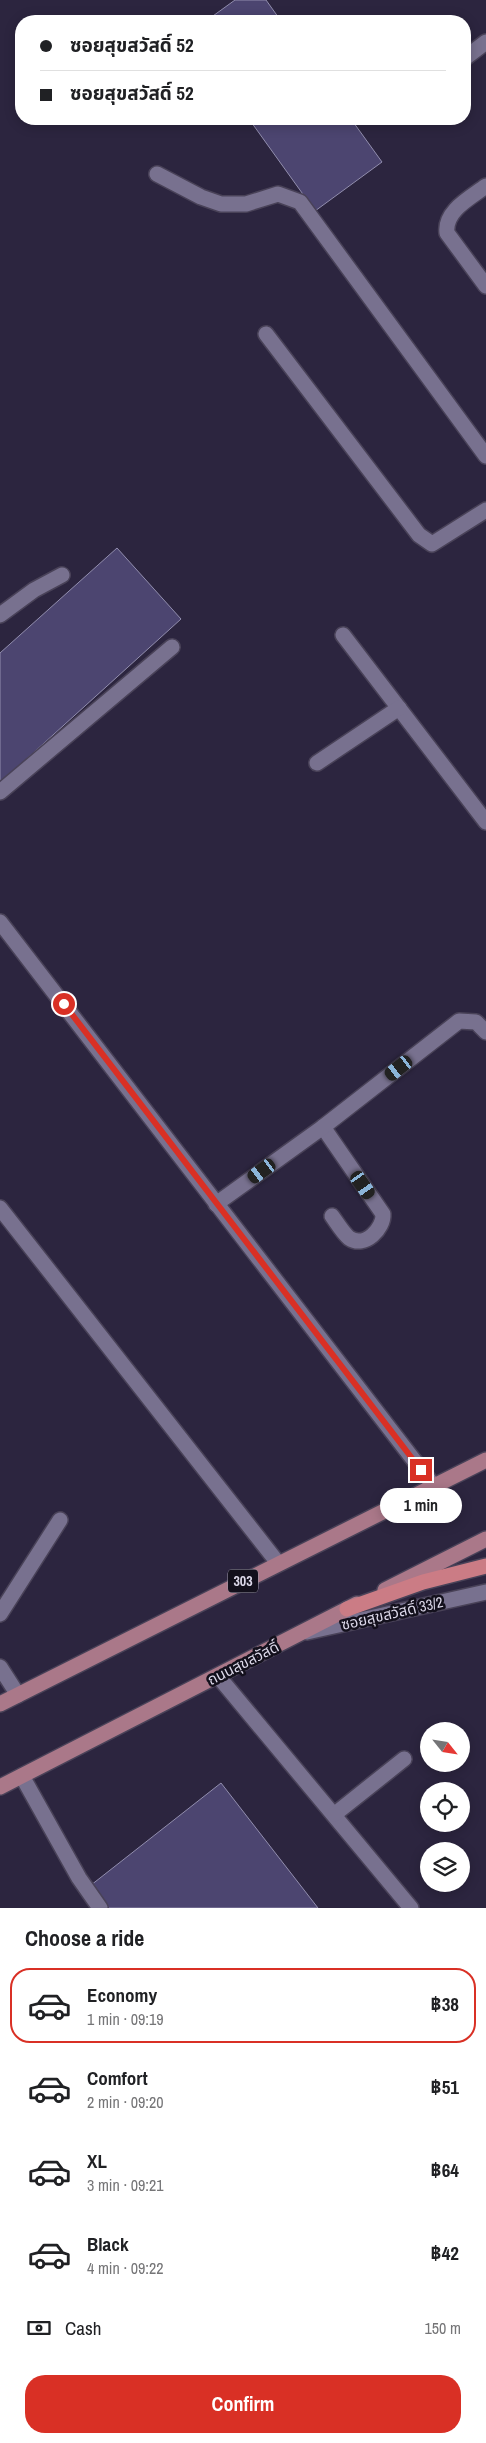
<!DOCTYPE html>
<meta charset="utf-8">
<style>
:root{--surface:#fff;--page:#f2f2f2;--text:#202124;--muted:#757577;--line:#e0e0e0;--accent:#d93025}
body{margin:0;font-family:"Archivo Narrow","Noto Sans Thai",sans-serif;background:var(--page);color:var(--text);height:100vh;display:flex;flex-direction:column;font-size:19px;white-space:nowrap}
*{box-sizing:border-box;margin:0}
p{font-size:16px;color:var(--muted)}
.icon{flex:none;width:28px;height:28px;fill:none;stroke:currentColor;stroke-width:2;stroke-linecap:round;stroke-linejoin:round}
.map{position:relative;height:1908px;overflow:hidden}
.panel{display:flex;flex-direction:column;background:var(--surface);flex:1}
.panel>*{flex:none}
.guide{position:absolute;left:15px;top:15px;width:456px;height:110px;border-radius:20px;box-shadow:0 2px 12px #0003;display:grid;align-content:center;height:110px;padding:0 25px;background:var(--surface)}
.needle{width:32px;rotate:120deg}
.controls{position:absolute;left:420px;top:1722px;display:grid;gap:10px}
.controls a{display:grid;place-items:center;width:50px;height:50px;border-radius:50%;background:var(--surface);box-shadow:0 2px 12px #0003;font-size:25px}
.end{position:absolute;width:22px;height:22px;margin:-11px;border:6px solid #d93025;background:#fff;box-shadow:0 0 0 2px #fff}
.from{border-radius:50%}
.bubble{position:absolute;height:35px;border-radius:18px;background:var(--surface);box-shadow:0 2px 12px #0003;font-size:16px;font-weight:800;line-height:35px;text-align:center}
.car{position:absolute;width:15px;height:30px;margin:-15px -8px;border-radius:6px;box-shadow:0 0 4px 1px #0007;background:linear-gradient(#222 24%,#8ab4d8 0 40%,#222 0 76%,#8ab4d8 0 86%,#222 0)}
.guide b{display:flex;align-items:center;gap:18px;height:48px;font-size:19px}
.guide b+b{border-top:1px solid var(--line)}
.guide i{width:12px;height:12px;background:var(--text)}
ul{padding:0;list-style:none}
li{display:flex;align-items:center;gap:15px;height:75px;margin:0 10px 8px;padding:0 15px;border:2px solid transparent;border-radius:20px}
li div{flex:1}
li b{display:block;font-size:19px}
li em{font-style:normal;font-weight:800}
li.active{border-color:var(--accent)}
li>.icon{width:45px;height:45px;stroke-width:1.5}
h2{padding:0 25px;font-size:22px;line-height:60px}
.pay{display:flex;align-items:center;gap:12px;height:55px;padding:0 25px;font-size:19px}
.pay p{margin-inline-start:auto}
.button{display:flex;gap:10px;margin-top:auto;padding:10px 25px}
.button a{flex:1;height:58px;border-radius:20px;background:var(--accent);color:#fff;font-size:20px;font-weight:800;line-height:58px;text-align:center}
.map>svg:first-child{display:block}
.building{fill:#4c4570;stroke:#928eae}
.lines{fill:none;stroke-linecap:round;stroke-linejoin:round}
.minor-casing{stroke:#494258;stroke-width:18}
.major-casing{stroke:#494258;stroke-width:18}
.highway-casing{stroke:#494258;stroke-width:18}
.minor{stroke:#78718f;stroke-width:15}
.major{stroke:#aa7889;stroke-width:15}
.highway{stroke:#cb7c85;stroke-width:15}
.route{stroke:#d93025;stroke-width:6}
.labels{text-anchor:middle;dominant-baseline:central;stroke-width:5;stroke-linejoin:round;paint-order:stroke}
.shield{fill:#13101c;stroke:#a09cac;stroke-width:1}
.shield-label{font-size:14px;font-weight:bold;fill:#dcd8e9}
.street-label{font-size:15px;fill:#dcd8e9;stroke:#13101c}
</style>
<div class="map">
<svg width="486" height="1908" viewBox="0 0 486 1908">
<rect width="100%" height="100%" fill="#2c253f"/>
<!-- building -->
<g class="building">
<path d="M 235,0 L 266,0 L 281,21 L 206,21 Z"/>
<path d="M 249,119 L 351,119 L 382,162 L 315,211 Z"/>
<path d="M 117,548 L 181,619 L 0,783 L 0,653 Z"/>
<path d="M 221,1783 L 318,1908 L 101,1908 L 86,1889 Z"/>
</g>
<g class="lines">
<!-- minor casing -->
<g class="minor-casing">
<g id="minor">
<path d="M 465,58 L 486,42"/>
<path d="M 157,174 L 201,197 L 221,204 L 246,204 L 278,194 L 300,202 L 486,456"/>
<path d="M 486,186 C 470,198 444,211 447,233 L 486,286"/>
<path d="M 266,334 L 419,535 L 432,544 L 486,510"/>
<path d="M 0,615 L 34,590 L 62,575"/>
<path d="M 343,635 L 486,822"/>
<path d="M 317,763 L 399,708"/>
<path d="M 0,792 L 172,647"/>
<path d="M 0,922 L 433,1485"/>
<path d="M 323,1127 L 383,1214 C 384,1228 365,1249 349,1238 C 343,1233 337,1223 332,1216"/>
<path d="M 216,1204 L 323,1127 L 459,1021 L 476,1022 L 486,1032"/>
<path d="M 0,1208 L 278,1563"/>
<path d="M 0,1614 L 60,1520"/>
<path d="M 307,1632 L 486,1592"/>
<path d="M 0,1667 L 18,1695"/>
<path d="M 218,1676 L 411,1908"/>
<path d="M 22,1776 L 79,1878 L 100,1908"/>
<path d="M 335,1814 L 404,1759"/>
</g>
</g>
<!-- major casing -->
<g class="major-casing">
<g id="major">
<path d="M 385,1590 L 486,1539"/>
<path d="M 0,1704 L 486,1460"/>
<path d="M 0,1787 L 357,1604"/>
</g>
</g>
<!-- highway casing -->
<g class="highway-casing">
<path id="highway" d="M 347,1609 L 423,1582 L 486,1566"/>
</g>
<!-- minor -->
<use href="#minor" class="minor"/>
<!-- major -->
<use href="#major" class="major"/>
<!-- highway -->
<use href="#highway" class="highway"/>
</g>
<g class="lines">
<!-- route -->
<path class="route" d="M 64,1004 L 421,1470"/>
</g>
<g class="labels">
<!-- shield labels -->
<rect class="shield" x="228" y="1569.5" width="30" height="23" rx="4"/>
<g class="shield-label">
<text x="243" y="1581">303</text>
</g>
<!-- street labels -->
<g class="street-label">
<text transform="translate(392 1613) rotate(-13)">ซอยสุขสวัสดิ์ 33/2</text>
<text transform="translate(243 1663) rotate(-27)">ถนนสุขสวัสดิ์</text>
</g>
</g>
</svg>
<div class="controls">
<a><svg class="needle" viewBox="-14 -14 28 28"><path d="M0-13l5 13h-10z" fill="#e53935"/><path d="M0 13l5-13h-10z" fill="#757577"/></svg></a>
<a><svg class="icon" aria-label="locate" viewBox="0 0 24 24"><circle cx="12" cy="12" r="6"/><path d="M12 2v4M12 18v4M2 12h4M18 12h4"/></svg></a>
<a><svg class="icon" aria-label="layers" viewBox="0 0 24 24"><path d="M12 4l9 5-9 5-9-5zM3 14l9 5 9-5"/></svg></a>
</div>
<i class="end from" style="left:64px;top:1004px"></i>
<i class="end" style="left:421px;top:1470px"></i>
<div class="bubble" style="left:380px;top:1488px;width:82px">1 min</div>
<i class="car" style="left:399px;top:1068px;rotate:232deg"></i>
<i class="car" style="left:262px;top:1171px;rotate:234deg"></i>
<i class="car" style="left:363px;top:1185px;rotate:145deg"></i>
<div class="guide">
<b><i class="from"></i>ซอยสุขสวัสดิ์ 52</b>
<b><i></i>ซอยสุขสวัสดิ์ 52</b>
</div>
</div>
<section class="panel">
<h2>Choose a ride</h2>
<ul>
<li class="active"><svg class="icon" aria-label="car" viewBox="0 0 24 24"><path d="M5 17H2v-5l4-1 3-4h7l3 4 3 1v5h-3M9 17h6M6 11h13"/><circle cx="7" cy="17" r="2"/><circle cx="17" cy="17" r="2"/></svg><div><b>Economy</b><p>1 min · 09:19</p></div><em>฿38</em></li>
<li><svg class="icon" aria-label="car" viewBox="0 0 24 24"><path d="M5 17H2v-5l4-1 3-4h7l3 4 3 1v5h-3M9 17h6M6 11h13"/><circle cx="7" cy="17" r="2"/><circle cx="17" cy="17" r="2"/></svg><div><b>Comfort</b><p>2 min · 09:20</p></div><em>฿51</em></li>
<li><svg class="icon" aria-label="car" viewBox="0 0 24 24"><path d="M5 17H2v-5l4-1 3-4h7l3 4 3 1v5h-3M9 17h6M6 11h13"/><circle cx="7" cy="17" r="2"/><circle cx="17" cy="17" r="2"/></svg><div><b>XL</b><p>3 min · 09:21</p></div><em>฿64</em></li>
<li><svg class="icon" aria-label="car" viewBox="0 0 24 24"><path d="M5 17H2v-5l4-1 3-4h7l3 4 3 1v5h-3M9 17h6M6 11h13"/><circle cx="7" cy="17" r="2"/><circle cx="17" cy="17" r="2"/></svg><div><b>Black</b><p>4 min · 09:22</p></div><em>฿42</em></li>
</ul>
<div class="pay"><svg class="icon" aria-label="cash" viewBox="0 0 24 24"><path d="M3 7h18v10H3z"/><circle cx="12" cy="12" r="2"/></svg>Cash<p>150 m</p></div>
<div class="button"><a>Confirm</a></div>
</section>
